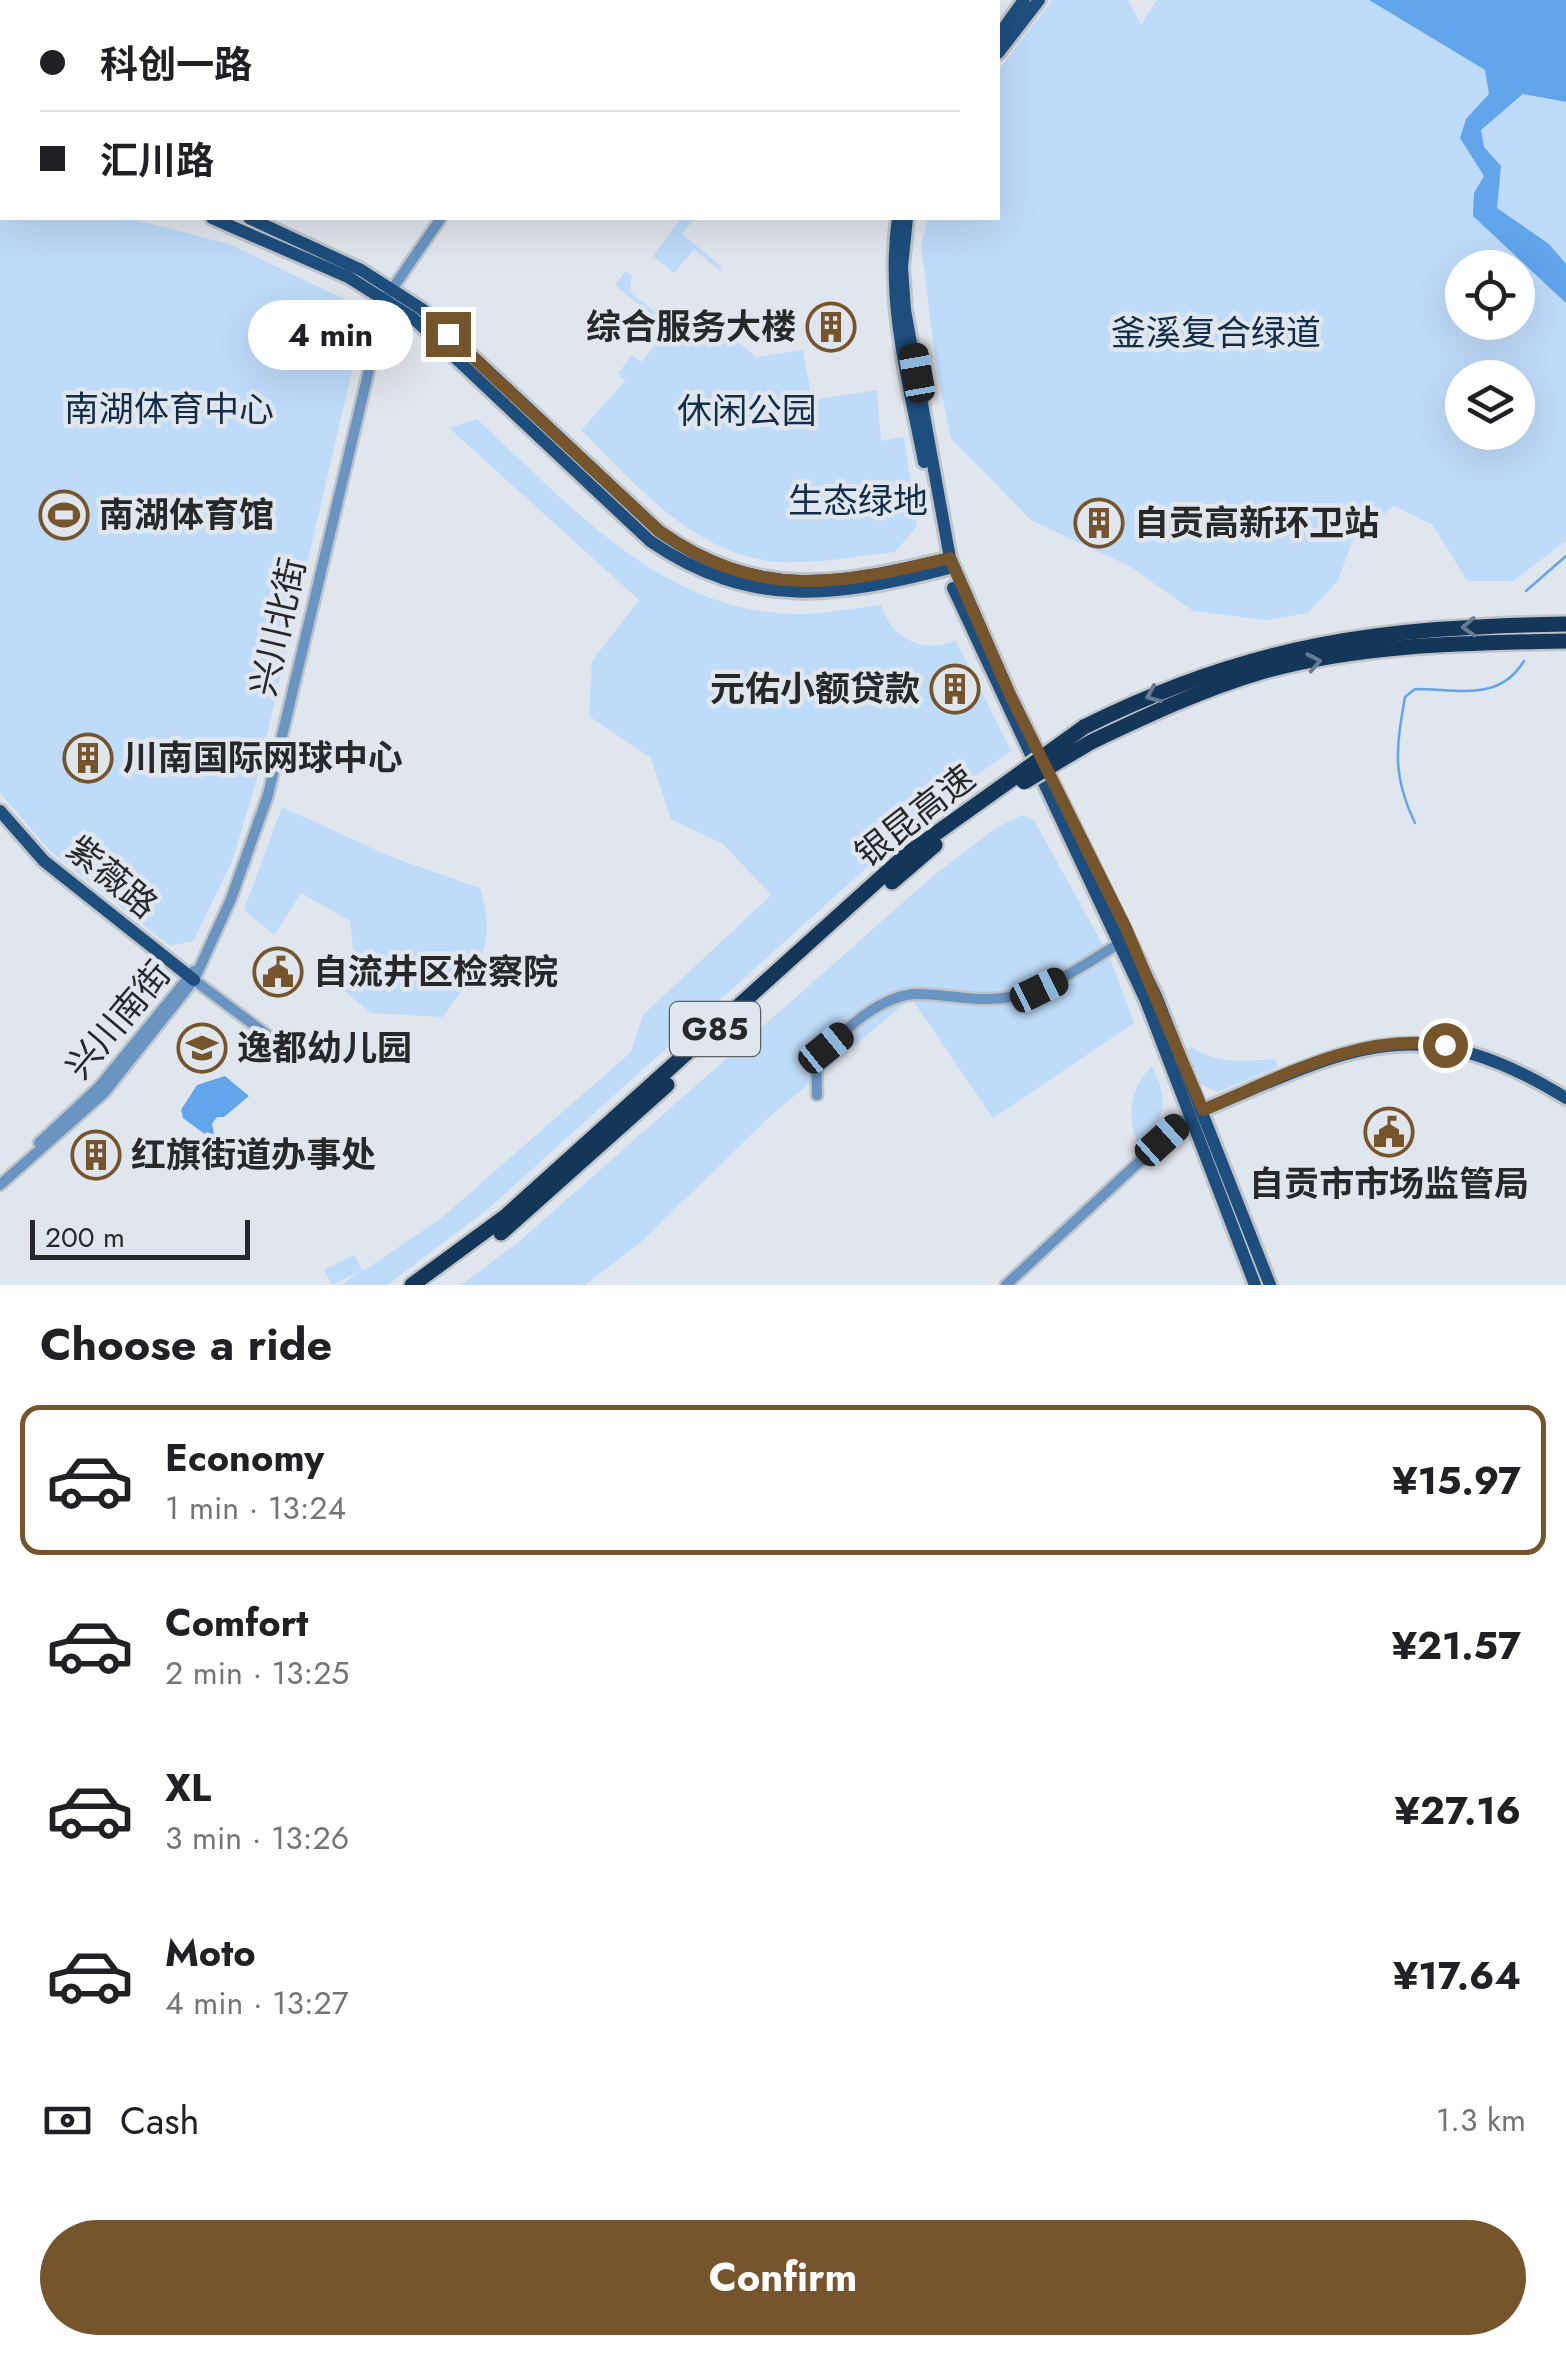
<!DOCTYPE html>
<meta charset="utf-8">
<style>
:root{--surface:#fff;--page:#f2f2f2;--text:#202124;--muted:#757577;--line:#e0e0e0;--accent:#76552c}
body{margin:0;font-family:Jost,"Noto Sans SC",sans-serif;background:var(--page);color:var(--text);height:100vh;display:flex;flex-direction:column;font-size:38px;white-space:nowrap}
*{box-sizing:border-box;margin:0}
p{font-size:32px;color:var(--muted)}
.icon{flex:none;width:55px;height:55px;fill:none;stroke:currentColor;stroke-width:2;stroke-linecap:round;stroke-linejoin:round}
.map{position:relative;height:1285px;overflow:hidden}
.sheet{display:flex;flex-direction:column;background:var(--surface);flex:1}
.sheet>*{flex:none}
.top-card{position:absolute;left:0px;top:0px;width:1000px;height:220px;box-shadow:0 10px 40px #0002;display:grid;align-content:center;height:220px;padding:0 40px;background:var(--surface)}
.fabs{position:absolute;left:1445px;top:250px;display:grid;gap:20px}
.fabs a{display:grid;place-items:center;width:90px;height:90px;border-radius:50%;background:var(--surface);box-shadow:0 10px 40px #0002;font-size:50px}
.scale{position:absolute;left:30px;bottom:25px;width:220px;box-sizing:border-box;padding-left:10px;border:5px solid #26282a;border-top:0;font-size:28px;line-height:35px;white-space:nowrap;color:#26282a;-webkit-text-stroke:8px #e0e6ed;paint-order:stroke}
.end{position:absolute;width:45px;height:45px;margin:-22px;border:12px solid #76552c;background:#fff;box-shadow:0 0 0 5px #fff}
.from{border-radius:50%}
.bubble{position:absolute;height:70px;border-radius:35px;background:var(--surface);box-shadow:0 10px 40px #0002;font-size:32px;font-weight:700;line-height:70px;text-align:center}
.car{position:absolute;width:30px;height:60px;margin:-30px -15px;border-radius:12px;box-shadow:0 0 8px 2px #0007;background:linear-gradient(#222 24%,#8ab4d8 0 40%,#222 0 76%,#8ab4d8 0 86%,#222 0)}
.top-card b{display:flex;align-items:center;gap:35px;height:95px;font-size:38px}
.top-card b+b{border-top:2px solid var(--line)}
.top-card i{width:25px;height:25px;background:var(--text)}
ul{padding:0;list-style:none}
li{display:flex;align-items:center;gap:30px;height:150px;margin:0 20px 15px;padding:0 20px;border:5px solid transparent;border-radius:20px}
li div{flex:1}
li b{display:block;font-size:38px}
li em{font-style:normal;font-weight:700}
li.selected{border-color:var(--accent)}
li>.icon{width:90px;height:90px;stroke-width:1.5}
h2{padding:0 40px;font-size:45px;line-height:120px}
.pay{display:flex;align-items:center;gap:25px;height:110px;padding:0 40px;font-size:38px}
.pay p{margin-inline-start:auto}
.action{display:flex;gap:20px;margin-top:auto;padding:20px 40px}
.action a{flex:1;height:115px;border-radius:60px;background:var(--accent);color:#fff;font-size:40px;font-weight:700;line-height:115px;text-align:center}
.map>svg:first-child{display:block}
.green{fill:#bfdbfa;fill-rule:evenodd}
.water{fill:#62a5eb}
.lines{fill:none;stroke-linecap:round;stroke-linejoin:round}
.stream{stroke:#62a5eb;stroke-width:2.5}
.minor-casing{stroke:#bfc4ca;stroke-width:15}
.major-casing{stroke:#bfc4ca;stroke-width:18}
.highway-casing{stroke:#bfc4ca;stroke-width:20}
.minor{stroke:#6a94c2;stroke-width:10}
.major{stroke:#1e4e7d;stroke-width:12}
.highway{stroke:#133659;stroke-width:15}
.highway-bridge-casing{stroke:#bfc4ca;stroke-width:20;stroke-linecap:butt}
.highway-bridge{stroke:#133659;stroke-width:15}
.oneway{stroke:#657c94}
.route{stroke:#76552c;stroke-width:12}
.labels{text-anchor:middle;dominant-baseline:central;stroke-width:9;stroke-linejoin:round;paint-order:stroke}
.shield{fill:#e0e6ed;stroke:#5e6164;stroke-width:2.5}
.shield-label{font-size:32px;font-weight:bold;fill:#26282a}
.poi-label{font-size:35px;font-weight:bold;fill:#26282a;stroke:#e0e6ed;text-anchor:start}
.park-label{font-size:35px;fill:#122d49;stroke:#e0e6ed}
.street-label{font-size:35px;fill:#26282a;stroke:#e0e6ed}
</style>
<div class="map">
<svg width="1566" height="1285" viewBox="0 0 1566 1285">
<rect width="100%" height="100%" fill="#e0e6ed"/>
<!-- green -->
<g class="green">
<path d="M 1052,0 L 1128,0 L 1141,25 L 1157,0 L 1369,0 L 1485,70 L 1511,106 L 1523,94 L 1566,102 L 1566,541 L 1513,581 L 1467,581 L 1433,525 L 1394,506 L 1352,541 L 1338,581 L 1308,613 L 1266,620 L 1193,611 L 1131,567 L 1031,520 L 951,439 L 936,365 L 921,245 L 928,218 L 998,218 L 998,71 ZM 1462,268 L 1518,268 L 1518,322 L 1462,322 ZM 1462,378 L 1518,378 L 1518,432 L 1462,432 Z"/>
<path d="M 0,182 L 2,218 L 129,218 L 229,244 L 346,300 L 362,328 L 256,782 L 232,862 L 193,941 L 170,946 L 51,852 L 0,793 Z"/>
<path d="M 681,218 L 695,218 L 682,234 L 722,267 L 719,270 L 694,249 L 674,273 L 653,256 Z"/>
<path d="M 625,271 L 632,275 L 630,292 L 676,329 L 703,315 L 757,357 L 803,350 L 812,400 L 877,390 L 881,441 L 904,437 L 917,526 L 895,552 C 858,556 819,564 781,562 C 695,557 637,485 581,430 L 625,381 L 618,373 L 632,355 L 641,362 L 668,329 L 615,285 Z"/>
<path d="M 477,419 C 568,503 662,613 796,614 C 824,614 853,608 881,605 C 892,640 922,653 956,641 L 1011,751 L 944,798 L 488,1209 L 387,1285 L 342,1285 L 360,1271 L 332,1285 L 324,1270 L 354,1255 L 363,1271 L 440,1219 L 631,1052 L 643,1015 L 771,895 L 723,844 L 671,819 L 651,758 L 589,716 L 592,661 L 639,600 L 449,428 Z"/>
<path d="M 282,807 L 394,858 L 480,888 C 498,948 477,970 443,1017 L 371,1013 L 343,990 L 356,976 L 350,921 L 301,893 L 274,935 L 244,910 Z"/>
<path d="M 1022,815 L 1034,820 L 1110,958 L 1134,1023 L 993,1118 L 911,998 L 766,1120 L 641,1242 L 585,1285 L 461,1285 L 522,1239 L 933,876 L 996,828 Z"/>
<path d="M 1191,1047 C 1218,1065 1244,1061 1275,1059 L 1278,1067 L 1218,1092 L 1200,1084 L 1186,1050 Z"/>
<path d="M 1152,1066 C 1169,1105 1168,1114 1138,1144 C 1126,1116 1130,1088 1152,1066 Z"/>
</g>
<!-- water -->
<g class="water">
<path d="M 1369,0 L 1566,0 L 1566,102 L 1523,94 L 1481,130 L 1484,147 L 1501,166 L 1497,208 L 1549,244 L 1566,264 L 1566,303 L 1473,216 L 1474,193 L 1484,176 L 1460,138 L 1466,119 L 1489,94 L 1485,70 Z"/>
<path d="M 225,1076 L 249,1096 L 224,1117 L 217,1117 L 212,1124 L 214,1134 L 206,1135 L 183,1118 L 181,1110 L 197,1085 Z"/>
</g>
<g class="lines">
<!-- stream -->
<g class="stream">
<path d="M 1526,591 L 1566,556"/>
<path d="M 1415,823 C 1392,775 1396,748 1405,697 L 1415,689 C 1459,689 1499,702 1524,661"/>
</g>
<!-- minor casing -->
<g class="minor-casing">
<g id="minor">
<path d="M 551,2 L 562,2"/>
<path d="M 194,980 L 274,1040"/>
<path d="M 817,1095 L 816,1059 C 841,1033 880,994 918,994 C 948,994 979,1003 1010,997 C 1051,989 1085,964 1120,943"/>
<path d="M 39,1143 L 99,1087 L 194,971"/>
<path d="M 0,1185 L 104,1093 L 194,980 L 231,899 L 268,795 L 386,298 L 441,218"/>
<path d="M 1006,1285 L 1192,1113"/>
</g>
</g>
<!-- major casing -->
<g class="major-casing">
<g id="major">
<path d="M 998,36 L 1024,0"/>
<path d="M 998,53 L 1039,0"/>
<path d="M 0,150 L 2,151"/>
<path d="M 0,163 L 2,164"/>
<path d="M 212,218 L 348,277 L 413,318 L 650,541 C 752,611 839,597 953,567"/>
<path d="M 249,218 L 361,270 L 422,309 L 659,531 C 758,601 838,585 950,558"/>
<path d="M 898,218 C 886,301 908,380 924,462"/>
<path d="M 907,218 L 902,267 L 905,310 L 950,558 L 1010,695 L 1156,996 L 1270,1285"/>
<path d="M 953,588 L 1146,1001 L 1255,1285"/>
<path d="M 0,811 L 44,861 L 194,980"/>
<path d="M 1203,1110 C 1351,1048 1416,1006 1566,1098"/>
</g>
</g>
<!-- highway casing -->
<g class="highway-casing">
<g id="highway">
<path d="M 1084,727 C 1252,643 1382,627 1566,624"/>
<path d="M 1091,742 C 1146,716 1203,689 1261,672 C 1360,644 1464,643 1566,641"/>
<path d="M 892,882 L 935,845"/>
<path d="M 501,1233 L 667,1085"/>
<path d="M 412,1285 L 506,1216 L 907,854 L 1019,774"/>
</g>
</g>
<!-- minor -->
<use href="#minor" class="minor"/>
<!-- major -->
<use href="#major" class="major"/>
<!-- highway -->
<use href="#highway" class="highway"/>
<!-- highway-bridge casing -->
<g class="highway-bridge-casing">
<g id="highway-bridge">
<path d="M 1019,774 L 1084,727"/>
<path d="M 1024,782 L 1091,742"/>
</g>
</g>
<!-- highway-bridge -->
<use href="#highway-bridge" class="highway-bridge"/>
</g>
<!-- one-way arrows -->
<defs><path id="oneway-chevron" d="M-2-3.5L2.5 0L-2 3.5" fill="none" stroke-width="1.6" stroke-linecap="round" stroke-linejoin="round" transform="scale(2.5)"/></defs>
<g class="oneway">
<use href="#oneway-chevron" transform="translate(1469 627) rotate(177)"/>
<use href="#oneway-chevron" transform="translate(1314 662) rotate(-11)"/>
<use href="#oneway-chevron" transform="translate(1153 695) rotate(157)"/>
</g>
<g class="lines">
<!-- route -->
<path class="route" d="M 448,334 L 659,531 C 758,601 839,585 950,558 L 1010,695 L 1126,928 L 1203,1110 C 1280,1078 1359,1032 1445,1045"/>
</g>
<!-- icons -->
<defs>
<g id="building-ring" transform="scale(2.5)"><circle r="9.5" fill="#e0e6ed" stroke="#76552c" stroke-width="1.5"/><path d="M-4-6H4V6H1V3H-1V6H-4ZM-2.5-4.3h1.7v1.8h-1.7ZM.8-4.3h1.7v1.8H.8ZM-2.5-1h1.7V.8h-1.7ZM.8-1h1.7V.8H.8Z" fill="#76552c"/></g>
<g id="stadium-ring" transform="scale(2.5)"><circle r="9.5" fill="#e0e6ed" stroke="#76552c" stroke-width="1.5"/><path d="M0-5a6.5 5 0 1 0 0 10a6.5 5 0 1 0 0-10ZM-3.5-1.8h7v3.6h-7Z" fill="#76552c"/></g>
<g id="civic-ring" transform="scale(2.5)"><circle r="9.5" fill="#e0e6ed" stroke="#76552c" stroke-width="1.5"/><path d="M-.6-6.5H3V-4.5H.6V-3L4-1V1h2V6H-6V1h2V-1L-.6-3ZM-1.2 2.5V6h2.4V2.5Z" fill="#76552c"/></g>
<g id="school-ring" transform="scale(2.5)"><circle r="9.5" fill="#e0e6ed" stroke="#76552c" stroke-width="1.5"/><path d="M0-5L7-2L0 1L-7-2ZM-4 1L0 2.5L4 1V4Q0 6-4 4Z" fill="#76552c"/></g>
</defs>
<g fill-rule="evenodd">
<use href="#building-ring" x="831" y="327"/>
<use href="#stadium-ring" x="64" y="515"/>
<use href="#building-ring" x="1099" y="523"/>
<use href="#building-ring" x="955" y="689"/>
<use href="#building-ring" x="88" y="758"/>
<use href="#civic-ring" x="278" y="972"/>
<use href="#school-ring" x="202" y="1048"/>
<use href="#civic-ring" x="1389" y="1132"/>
<use href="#building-ring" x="96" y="1155"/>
</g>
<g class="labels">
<!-- shield labels -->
<rect class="shield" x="670" y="1002" width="90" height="54" rx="8"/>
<g class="shield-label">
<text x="715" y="1029">G85</text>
</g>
<!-- poi labels -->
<g class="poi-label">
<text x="796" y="327" text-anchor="end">综合服务大楼</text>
<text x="99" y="515">南湖体育馆</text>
<text x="1134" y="523">自贡高新环卫站</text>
<text x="920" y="689" text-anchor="end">元佑小额贷款</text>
<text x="123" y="758">川南国际网球中心</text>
<text x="313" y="972">自流井区检察院</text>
<text x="237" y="1048">逸都幼儿园</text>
<text x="131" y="1155">红旗街道办事处</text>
<text x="1389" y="1184" text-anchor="middle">自贡市市场监管局</text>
</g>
<!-- park labels -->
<g class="park-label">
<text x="1216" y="333">釜溪复合绿道</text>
<text x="169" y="409">南湖体育中心</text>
<text x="747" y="411">休闲公园</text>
<text x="858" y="501">生态绿地</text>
</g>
<!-- street labels -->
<g class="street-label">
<text transform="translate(278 627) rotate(-77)">兴川北街</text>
<text transform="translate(915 816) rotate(-38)">银昆高速</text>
<text transform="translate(112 877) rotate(40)">紫薇路</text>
<text transform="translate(118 1020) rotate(-50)">兴川南街</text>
</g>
</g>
</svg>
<div class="fabs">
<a><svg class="icon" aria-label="locate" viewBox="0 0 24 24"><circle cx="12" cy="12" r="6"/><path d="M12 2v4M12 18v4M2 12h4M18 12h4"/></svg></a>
<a><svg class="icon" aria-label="layers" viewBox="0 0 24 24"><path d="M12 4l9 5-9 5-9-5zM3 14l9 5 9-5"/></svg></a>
</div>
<div class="scale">200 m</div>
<i class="end from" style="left:1445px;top:1045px"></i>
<i class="end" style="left:448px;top:334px"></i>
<div class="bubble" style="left:248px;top:300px;width:165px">4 min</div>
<i class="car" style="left:917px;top:373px;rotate:350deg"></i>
<i class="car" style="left:1039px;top:990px;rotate:64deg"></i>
<i class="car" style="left:826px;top:1048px;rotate:51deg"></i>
<i class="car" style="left:1162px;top:1140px;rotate:48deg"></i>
<div class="top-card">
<b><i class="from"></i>科创一路</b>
<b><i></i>汇川路</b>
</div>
</div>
<section class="sheet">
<h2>Choose a ride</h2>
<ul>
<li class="selected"><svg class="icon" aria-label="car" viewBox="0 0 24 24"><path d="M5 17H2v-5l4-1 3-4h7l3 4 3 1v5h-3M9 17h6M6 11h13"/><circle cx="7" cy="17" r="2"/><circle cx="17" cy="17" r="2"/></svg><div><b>Economy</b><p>1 min · 13:24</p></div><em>¥15.97</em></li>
<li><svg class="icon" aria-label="car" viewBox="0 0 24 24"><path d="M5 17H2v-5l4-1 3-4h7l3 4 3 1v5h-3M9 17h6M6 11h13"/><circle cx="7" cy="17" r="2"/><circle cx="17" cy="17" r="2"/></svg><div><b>Comfort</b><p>2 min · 13:25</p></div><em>¥21.57</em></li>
<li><svg class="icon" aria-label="car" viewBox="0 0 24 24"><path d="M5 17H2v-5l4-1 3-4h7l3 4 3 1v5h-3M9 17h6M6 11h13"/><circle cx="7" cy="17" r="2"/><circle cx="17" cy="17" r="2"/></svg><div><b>XL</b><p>3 min · 13:26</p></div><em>¥27.16</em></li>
<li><svg class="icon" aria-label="car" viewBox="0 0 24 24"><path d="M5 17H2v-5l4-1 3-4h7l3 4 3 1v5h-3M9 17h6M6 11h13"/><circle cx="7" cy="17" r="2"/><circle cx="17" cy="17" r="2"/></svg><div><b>Moto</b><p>4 min · 13:27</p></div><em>¥17.64</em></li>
</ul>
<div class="pay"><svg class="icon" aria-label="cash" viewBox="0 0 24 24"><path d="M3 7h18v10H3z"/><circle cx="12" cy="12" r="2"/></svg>Cash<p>1.3 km</p></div>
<div class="action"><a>Confirm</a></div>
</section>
